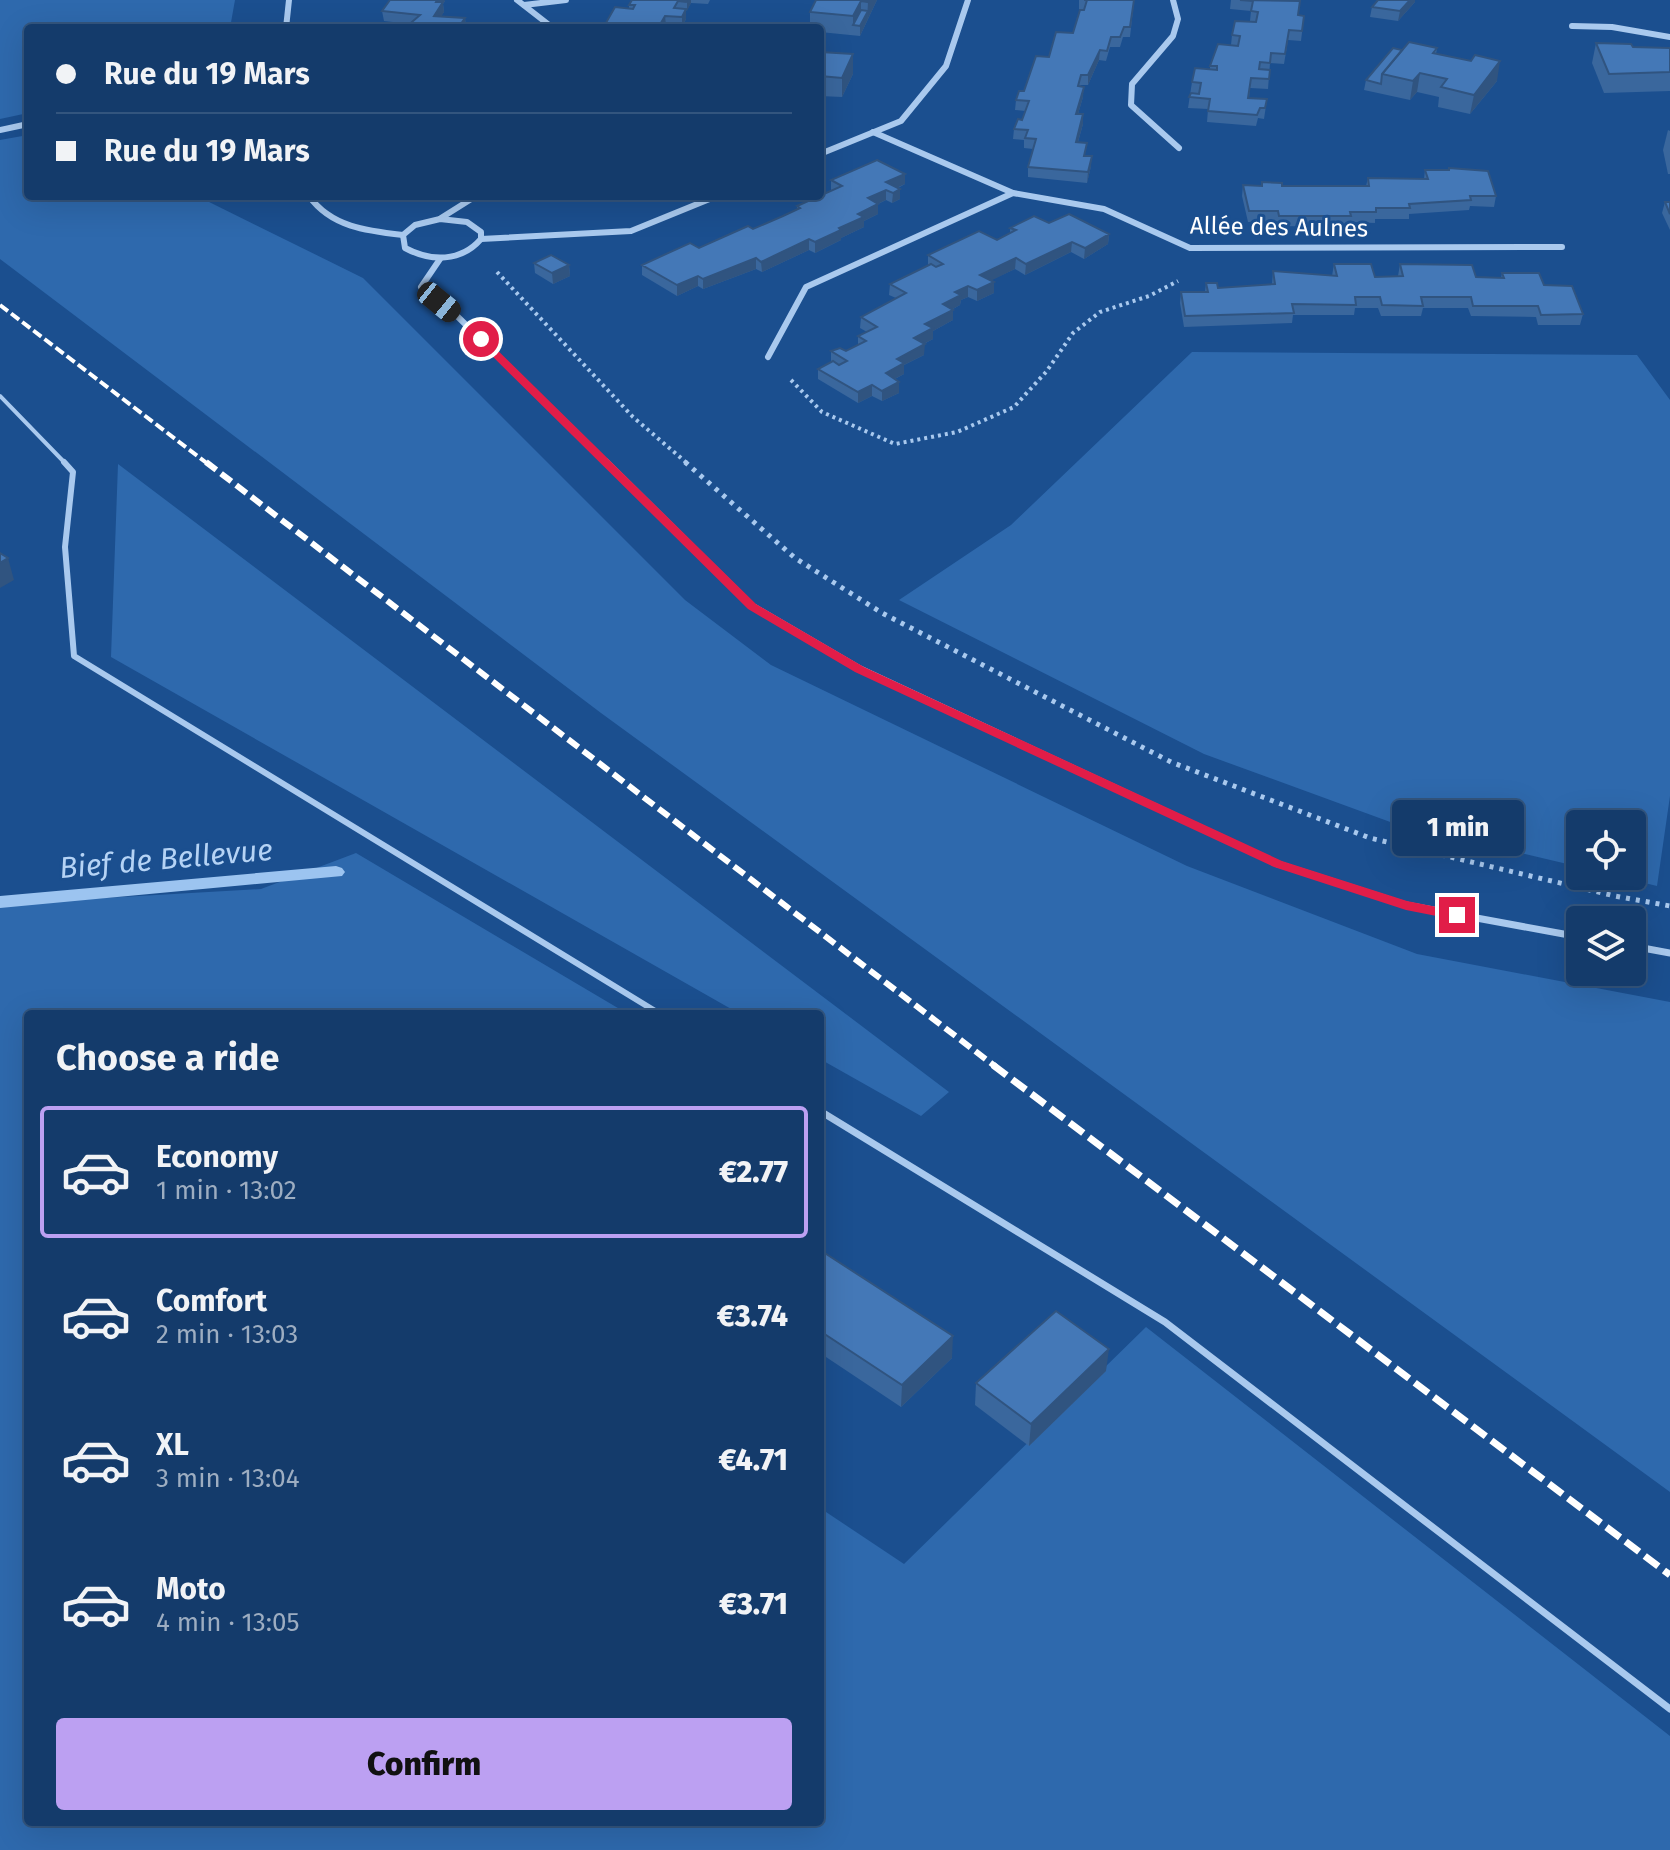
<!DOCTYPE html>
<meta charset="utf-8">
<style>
:root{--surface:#143b6b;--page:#1d4271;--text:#f1f3f6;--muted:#9dadc1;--line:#33557e;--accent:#bca0f2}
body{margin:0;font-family:"Fira Sans",sans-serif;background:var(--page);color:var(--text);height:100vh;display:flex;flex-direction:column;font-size:30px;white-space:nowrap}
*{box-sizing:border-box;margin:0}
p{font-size:26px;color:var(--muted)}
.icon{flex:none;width:44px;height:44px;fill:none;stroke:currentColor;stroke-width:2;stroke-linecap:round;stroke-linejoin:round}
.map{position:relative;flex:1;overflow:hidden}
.side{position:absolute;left:24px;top:1010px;width:800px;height:816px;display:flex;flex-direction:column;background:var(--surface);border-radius:8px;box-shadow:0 8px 32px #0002,0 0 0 2px var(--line)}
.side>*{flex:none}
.hud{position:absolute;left:24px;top:24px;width:800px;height:176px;border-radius:8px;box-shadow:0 8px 32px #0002,0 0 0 2px var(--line);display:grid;align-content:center;height:176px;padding:0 32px;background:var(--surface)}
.fabs{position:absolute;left:1566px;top:810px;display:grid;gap:16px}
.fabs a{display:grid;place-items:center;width:80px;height:80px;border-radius:8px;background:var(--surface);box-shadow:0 8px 32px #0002,0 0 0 2px var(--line);font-size:40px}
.end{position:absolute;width:36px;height:36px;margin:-18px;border:10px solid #e11d48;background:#fff;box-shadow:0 0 0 4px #fff}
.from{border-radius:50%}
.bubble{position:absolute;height:56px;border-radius:8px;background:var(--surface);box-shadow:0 8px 32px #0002,0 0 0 2px var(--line);font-size:26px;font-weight:800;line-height:56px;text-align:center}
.car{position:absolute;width:24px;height:48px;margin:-24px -12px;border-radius:10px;box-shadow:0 0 6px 2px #0007;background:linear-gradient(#222 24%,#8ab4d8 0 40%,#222 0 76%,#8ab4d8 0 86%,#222 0)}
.hud b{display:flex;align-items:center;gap:28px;height:76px;font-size:30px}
.hud b+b{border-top:2px solid var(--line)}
.hud i{width:20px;height:20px;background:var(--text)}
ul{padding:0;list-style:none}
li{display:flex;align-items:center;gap:24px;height:132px;margin:0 16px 12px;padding:0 16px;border:4px solid transparent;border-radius:8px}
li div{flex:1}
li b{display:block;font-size:30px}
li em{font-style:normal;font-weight:800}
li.on{border-color:var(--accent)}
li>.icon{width:72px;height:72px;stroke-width:1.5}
h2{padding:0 32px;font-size:36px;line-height:96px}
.button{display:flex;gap:16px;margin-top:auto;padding:16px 32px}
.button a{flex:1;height:92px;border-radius:8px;background:var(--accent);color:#111;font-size:32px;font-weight:800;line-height:92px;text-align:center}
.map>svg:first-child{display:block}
.green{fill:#2e69ad}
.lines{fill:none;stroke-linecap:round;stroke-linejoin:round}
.stream{fill:#9cc4f0;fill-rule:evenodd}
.path-far1{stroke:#a9c9ee;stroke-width:4;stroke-dasharray:3 4;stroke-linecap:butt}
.path{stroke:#a9c9ee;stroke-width:5;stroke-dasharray:4 6;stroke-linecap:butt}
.lane-far2{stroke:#a9c9ee;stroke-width:4}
.lane-far1{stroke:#a9c9ee;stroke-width:6}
.lane{stroke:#a9c9ee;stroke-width:7}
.street-far1{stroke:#a9c9ee;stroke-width:6}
.street{stroke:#a9c9ee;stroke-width:7}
.rail-far2{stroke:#fff;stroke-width:4;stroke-dasharray:10 4;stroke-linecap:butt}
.rail-far1{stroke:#fff;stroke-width:6;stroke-dasharray:13 6;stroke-linecap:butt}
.rail{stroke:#fff;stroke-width:7;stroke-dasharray:17 7;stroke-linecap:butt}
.wall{fill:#3a679d}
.shaded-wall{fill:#305480}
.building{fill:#4478b7;stroke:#305480;stroke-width:2}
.route{fill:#e11d48}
.labels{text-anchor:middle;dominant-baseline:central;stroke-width:6;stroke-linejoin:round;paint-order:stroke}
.far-street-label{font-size:24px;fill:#fff;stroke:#1b4f8f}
.water-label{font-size:30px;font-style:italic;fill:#b5d3f5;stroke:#1b4f8f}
</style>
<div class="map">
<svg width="1670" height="1850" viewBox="0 0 1670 1850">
<rect width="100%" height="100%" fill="#1b4f8f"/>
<!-- green -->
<g class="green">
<path d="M 0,0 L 235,0 L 230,28 L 28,28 L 28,113 L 0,119 Z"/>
<path d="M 28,135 L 28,196 L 197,196 L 363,278 L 685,600 L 771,665 L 1187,866 L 1417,954 L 1670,1002 L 1670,1492 L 601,713 L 0,259 L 0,140 Z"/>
<path d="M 1192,352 L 1637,355 L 1670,400 L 1670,796 L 1657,886 L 1616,876 L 1632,876 L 1632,824 L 1580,824 L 1580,867 L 1393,823 L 1204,754 L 899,600 L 1011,525 Z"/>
<path d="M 118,464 L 949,1092 L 921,1116 L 820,1059 L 820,1014 L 740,1014 L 111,657 Z"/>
<path d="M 356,853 L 628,1014 L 28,1014 L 28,1822 L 820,1822 L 820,1508 L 904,1564 L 1146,1327 L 1670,1736 L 1670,1850 L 0,1850 L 0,904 L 261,889 Z"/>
</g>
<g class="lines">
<!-- stream -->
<path class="stream" d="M 336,866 L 342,868 L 345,872 L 342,876 L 0,908 L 0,896 Z"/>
<!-- path-far1 -->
<g class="path-far1">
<path d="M 497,272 L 633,417 L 688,464"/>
<path d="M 791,380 L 822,412 L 895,444 L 957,432 L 1014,407 L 1046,372 L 1073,333 L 1100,312 L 1149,296 L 1178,281"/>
</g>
<!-- path -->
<path class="path" d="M 685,462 L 795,558 L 882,613 L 1171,762 L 1370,838 L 1615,896 L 1670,906"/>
<!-- lane-far2 -->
<path class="lane-far2" d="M 0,396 L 66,464"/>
<!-- lane-far1 -->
<path class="lane-far1" d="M 64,462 L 73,472 L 65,547 L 74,656 L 660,1014"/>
<!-- lane -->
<path class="lane" d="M 820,1111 L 1165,1322 L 1670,1709"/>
<!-- street-far1 -->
<g class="street-far1">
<path d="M 517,0 L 553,28"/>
<path d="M 1173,0 L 1178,19 L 1173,36 L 1132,84 L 1131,105 L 1179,148"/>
<path d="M 524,5 L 566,0"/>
<path d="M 1572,26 L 1612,27 L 1670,37"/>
<path d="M 286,28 L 289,0"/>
<path d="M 0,130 L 28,124"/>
<path d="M 873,132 L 1013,193 L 1104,209 L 1190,248 L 1562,247"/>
<path d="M 820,154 L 901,121 L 946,66 L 968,0"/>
<path d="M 309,196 C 331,227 367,231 403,235"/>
<path d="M 441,218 L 476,196"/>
<path d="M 440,219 L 467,222 L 481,232 L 481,239 C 461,262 431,262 405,248 L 403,235 L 415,225 Z"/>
<path d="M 481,239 L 631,231 L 717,196"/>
<path d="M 440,259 L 421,287 L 458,317 L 608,464"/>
<path d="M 768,357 L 806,287 L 1013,193"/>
</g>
<!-- street -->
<g class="street">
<path d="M 606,462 L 752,606 L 860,669 L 1278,864 L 1406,905 L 1580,937"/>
<path d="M 1632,946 L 1670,953"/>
</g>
<!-- rail-far2 -->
<path class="rail-far2" d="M 0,305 L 208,464"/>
<!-- rail-far1 -->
<path class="rail-far1" d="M 206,462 L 996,1067"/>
<!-- rail -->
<path class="rail" d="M 993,1065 L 1670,1575"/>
</g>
<!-- wall -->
<g class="wall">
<path d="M 632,0 L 710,0 L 708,4 L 691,3 L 686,11 L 686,19 L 682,27 L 666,25 L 664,28 L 603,28 L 629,8 L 629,5 Z"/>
<path d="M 816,0 L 877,0 L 860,36 L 820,32 L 820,28 L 810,28 L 810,12 Z"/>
<path d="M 1079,0 L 1134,0 L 1130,37 L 1123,37 L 1120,47 L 1110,47 L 1106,61 L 1099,60 L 1088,85 L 1081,85 L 1080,86 L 1083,97 L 1078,114 L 1083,124 L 1078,142 L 1091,166 L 1087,183 L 1028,177 L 1028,167 L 1033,149 L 1024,148 L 1024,140 L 1013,139 L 1014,129 L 1022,120 L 1025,111 L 1015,110 L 1016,100 L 1024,91 L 1049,57 L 1073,33 L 1084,10 L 1079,9 Z"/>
<path d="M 1231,0 L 1289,0 L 1298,15 L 1304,16 L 1301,41 L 1288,40 L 1284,64 L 1270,63 L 1268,89 L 1250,88 L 1249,98 L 1267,99 L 1264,119 L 1258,118 L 1256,126 L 1207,122 L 1208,109 L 1188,108 L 1192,82 L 1210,69 L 1210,66 L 1231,45 L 1232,35 L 1256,22 L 1250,21 L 1251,11 L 1230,9 Z"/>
<path d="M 445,1 L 443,4 L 444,12 L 441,16 L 465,18 L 466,28 L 405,28 L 410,24 L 384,21 L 382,11 Z"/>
<path d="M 1415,2 L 1398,21 L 1370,17 L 1372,7 Z"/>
<path d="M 1596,43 L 1633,47 L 1670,48 L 1670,91 L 1604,93 L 1592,63 Z"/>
<path d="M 1437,48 L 1436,54 L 1497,81 L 1470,114 L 1438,107 L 1439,97 L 1417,92 L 1410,100 L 1364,90 L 1366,80 L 1402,50 Z"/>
<path d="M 820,52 L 853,54 L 853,74 L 842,97 L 820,96 Z"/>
<path d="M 1668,130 L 1670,131 L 1670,174 L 1668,174 L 1663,150 Z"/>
<path d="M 1449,168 L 1496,196 L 1494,207 L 1470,206 L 1469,210 L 1409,214 L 1409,219 L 1375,219 L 1375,223 L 1350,222 L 1349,227 L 1278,226 L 1277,222 L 1248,222 L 1242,196 L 1243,185 L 1261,186 L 1262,182 L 1282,186 L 1366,186 L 1368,178 L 1424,179 L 1425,170 L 1448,170 Z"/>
<path d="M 831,180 L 905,184 L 898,188 L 900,199 L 892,203 L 886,200 L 878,204 L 878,214 L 864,221 L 864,227 L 841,238 L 841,240 L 815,253 L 809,250 L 762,272 L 756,269 L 703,289 L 698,286 L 677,296 L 642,275 L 642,265 L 699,248 L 753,229 L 797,209 L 797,206 L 831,191 Z"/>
<path d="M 564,196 L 611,196 L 608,200 Z"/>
<path d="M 1665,202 L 1670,202 L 1670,230 L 1662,213 Z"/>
<path d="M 1049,223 L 1109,234 L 1108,244 L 1084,259 L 1071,252 L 1025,275 L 1015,269 L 991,280 L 994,282 L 994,293 L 977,301 L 968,297 L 961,300 L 960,305 L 953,309 L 953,320 L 933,331 L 933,339 L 924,344 L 924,355 L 904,365 L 904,374 L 895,379 L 899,393 L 882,401 L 872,396 L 858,403 L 818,379 L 818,369 L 831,362 L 831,351 L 846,351 L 858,346 L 858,336 L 867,332 L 860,328 L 861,317 L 896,298 L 889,295 L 890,284 L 928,265 L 928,255 L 997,240 L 1010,233 L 1010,228 Z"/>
<path d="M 534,263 L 569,265 L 570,276 L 553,284 L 535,273 Z"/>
<path d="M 1334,264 L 1375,277 L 1398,276 L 1400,264 L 1476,277 L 1501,278 L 1502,273 L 1544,285 L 1583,314 L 1580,325 L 1538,325 L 1536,317 L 1471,316 L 1468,308 L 1423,308 L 1421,316 L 1381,316 L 1378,308 L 1355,308 L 1354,315 L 1293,315 L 1292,323 L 1184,327 L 1180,303 L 1181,292 L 1205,292 L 1206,283 L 1218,288 L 1272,284 L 1273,271 L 1332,276 Z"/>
<path d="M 820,1250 L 952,1358 L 901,1407 L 820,1353 Z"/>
<path d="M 1106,1371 L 1029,1446 L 975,1405 L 976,1383 Z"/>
</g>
<!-- shaded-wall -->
<g class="shaded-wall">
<path d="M 437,0 L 445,0 L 443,4 L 444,12 L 435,26 L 434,16 Z"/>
<path d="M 687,0 L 691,0 L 691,3 L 687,11 Z"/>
<path d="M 868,0 L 877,0 L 867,21 L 868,2 Z"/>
<path d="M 1410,0 L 1415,0 L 1415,2 L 1398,21 L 1400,11 Z"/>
<path d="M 861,1 L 861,20 L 853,25 L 853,35 L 853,16 Z"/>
<path d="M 686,9 L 686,19 L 682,27 L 682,17 Z"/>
<path d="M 868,11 L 867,21 L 860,36 L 860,26 Z"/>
<path d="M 665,16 L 666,25 L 664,28 L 658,28 Z"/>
<path d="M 465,18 L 466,28 L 458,28 Z"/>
<path d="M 1100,50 L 1099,60 L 1088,85 L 1088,75 Z"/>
<path d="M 853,54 L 853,74 L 842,97 L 842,78 Z"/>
<path d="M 1500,61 L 1497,81 L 1470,114 L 1474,95 Z"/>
<path d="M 1420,73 L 1417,92 L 1410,100 L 1413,81 Z"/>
<path d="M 1084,87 L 1083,97 L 1075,124 L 1076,114 Z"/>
<path d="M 1083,114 L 1083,124 L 1075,152 L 1076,142 Z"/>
<path d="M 1092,156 L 1091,166 L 1087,183 L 1088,172 Z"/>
<path d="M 905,174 L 905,184 L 890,191 L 886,182 Z"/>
<path d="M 900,189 L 900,199 L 892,203 L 893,193 Z"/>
<path d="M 886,190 L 886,200 L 867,209 L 868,198 Z"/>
<path d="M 878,204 L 878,214 L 864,221 L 864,227 L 841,238 L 841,240 L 815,253 L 815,242 L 839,228 L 858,214 Z"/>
<path d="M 1109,234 L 1108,244 L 1084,259 L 1085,248 Z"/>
<path d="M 809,239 L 809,250 L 762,272 L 761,262 Z"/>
<path d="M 1072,242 L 1071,252 L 1025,275 L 1026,264 Z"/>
<path d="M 756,258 L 756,269 L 703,289 L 703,279 Z"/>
<path d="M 1016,258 L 1015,269 L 980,286 L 980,275 Z"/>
<path d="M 569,265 L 570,276 L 553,284 L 552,273 Z"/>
<path d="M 698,276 L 698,286 L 677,296 L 677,285 Z"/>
<path d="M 994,282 L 994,293 L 977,301 L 977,290 Z"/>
<path d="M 968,286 L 968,297 L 961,300 L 960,305 L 942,315 L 943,304 L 955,292 Z"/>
<path d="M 953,310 L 953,320 L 933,331 L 933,339 L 914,349 L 914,338 L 925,324 Z"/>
<path d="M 925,344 L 924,355 L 904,365 L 904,374 L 885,384 L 886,373 L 897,359 Z"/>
<path d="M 899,382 L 899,393 L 882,401 L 882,391 Z"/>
<path d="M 872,385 L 872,396 L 858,403 L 858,392 Z"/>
<path d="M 8,558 L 14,580 L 0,588 L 0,563 Z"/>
<path d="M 953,1336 L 952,1358 L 901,1407 L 902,1385 Z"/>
<path d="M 1109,1349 L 1106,1371 L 1029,1446 L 1031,1424 Z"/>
</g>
<!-- building -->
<g class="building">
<path d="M 390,0 L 437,0 L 436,2 L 443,2 L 434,16 L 465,18 L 458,28 L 405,28 L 420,15 L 382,11 Z"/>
<path d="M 632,0 L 687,0 L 686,2 L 678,1 L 674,8 L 686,9 L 682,17 L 665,16 L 658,28 L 603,28 L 615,7 L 633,9 L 635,5 L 629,5 Z"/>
<path d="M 816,0 L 868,0 L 868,2 L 861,1 L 853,16 L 810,12 Z"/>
<path d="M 1084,0 L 1134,0 L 1130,27 L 1124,27 L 1120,37 L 1111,37 L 1107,51 L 1100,50 L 1088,75 L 1081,75 L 1078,86 L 1084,87 L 1076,114 L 1083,114 L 1076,142 L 1087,143 L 1084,156 L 1092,156 L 1088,172 L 1028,167 L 1036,139 L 1025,138 L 1028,130 L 1014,129 L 1018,119 L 1022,120 L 1029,101 L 1016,100 L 1019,91 L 1024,91 L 1036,56 L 1049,57 L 1056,32 L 1073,33 L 1080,10 L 1084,10 L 1087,0 Z"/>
<path d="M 1240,0 L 1300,1 L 1298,15 L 1304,16 L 1302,31 L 1289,30 L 1285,54 L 1271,53 L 1270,63 L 1260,62 L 1259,69 L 1270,70 L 1269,79 L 1251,78 L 1248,98 L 1267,99 L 1265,108 L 1260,108 L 1257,115 L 1208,111 L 1210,99 L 1189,97 L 1191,93 L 1199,94 L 1201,83 L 1192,82 L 1195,68 L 1217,70 L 1217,66 L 1210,66 L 1218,44 L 1238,46 L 1240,36 L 1232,35 L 1235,21 L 1256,22 L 1258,12 L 1251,11 L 1253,1 Z"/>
<path d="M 1378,0 L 1410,0 L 1400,11 L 1372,7 Z"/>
<path d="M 861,10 L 868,11 L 860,26 L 853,25 Z"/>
<path d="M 1409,42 L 1437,48 L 1433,53 L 1471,61 L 1475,55 L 1500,61 L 1474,95 L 1441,87 L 1447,79 L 1420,73 L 1413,81 L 1382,74 Z"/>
<path d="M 1596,43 L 1631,44 L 1633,47 L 1670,48 L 1670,72 L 1609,74 Z"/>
<path d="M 1393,48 L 1402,50 L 1382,74 L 1381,84 L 1366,80 Z"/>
<path d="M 820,52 L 853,54 L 842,78 L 820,76 Z"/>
<path d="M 877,160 L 905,174 L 886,182 L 900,189 L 893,193 L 886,190 L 868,198 L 878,204 L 858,214 L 864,217 L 839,228 L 841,230 L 815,242 L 809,239 L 761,262 L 756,258 L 703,279 L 698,276 L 677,285 L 642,265 L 690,243 L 699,248 L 748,226 L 753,229 L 783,216 L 800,208 L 797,206 L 842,186 L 831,180 Z"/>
<path d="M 1449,168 L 1488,171 L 1496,196 L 1470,196 L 1471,200 L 1409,204 L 1410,208 L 1376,208 L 1376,212 L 1350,212 L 1351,216 L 1279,216 L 1278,211 L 1249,211 L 1243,185 L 1262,186 L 1262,182 L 1282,183 L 1282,186 L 1369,186 L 1368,178 L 1428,179 L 1425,170 L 1449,170 Z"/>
<path d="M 1665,202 L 1670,202 L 1670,214 Z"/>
<path d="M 1069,214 L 1109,234 L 1085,248 L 1072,242 L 1026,264 L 1016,258 L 980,275 L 994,282 L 977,290 L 968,286 L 955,292 L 961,295 L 943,304 L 953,310 L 925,324 L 933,328 L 914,338 L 925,344 L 897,359 L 904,363 L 886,373 L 899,382 L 882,391 L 872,385 L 858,392 L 818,369 L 833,361 L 839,365 L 847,361 L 831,351 L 840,348 L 846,351 L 866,341 L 858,336 L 877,327 L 861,317 L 906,293 L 890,284 L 931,264 L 936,267 L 943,264 L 928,255 L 979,231 L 997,240 L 1016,230 L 1010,228 L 1034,216 L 1049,223 Z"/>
<path d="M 551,255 L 569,265 L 552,273 L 534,263 Z"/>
<path d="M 1334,264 L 1371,264 L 1375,277 L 1403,276 L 1400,264 L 1472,265 L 1476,277 L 1504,278 L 1502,273 L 1539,273 L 1544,285 L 1572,286 L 1583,314 L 1541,315 L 1538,306 L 1473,306 L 1471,297 L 1421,297 L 1423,306 L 1382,305 L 1380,297 L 1355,297 L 1356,305 L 1292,304 L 1294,313 L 1185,316 L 1181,292 L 1208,292 L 1206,283 L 1217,283 L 1218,288 L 1275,284 L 1273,271 L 1337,276 Z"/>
<path d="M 0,553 L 8,558 L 0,563 Z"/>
<path d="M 820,1250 L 953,1336 L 902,1385 L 820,1331 Z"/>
<path d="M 1056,1311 L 1109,1349 L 1031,1424 L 976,1383 Z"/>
</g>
<!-- route -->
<path class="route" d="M 477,337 L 484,337 L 756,604 L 864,667 L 1282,861 L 1407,901 L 1457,911 L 1464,915 L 1457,920 L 1406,910 L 1274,867 L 855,672 L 748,609 L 477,341 Z"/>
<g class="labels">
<!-- far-street labels -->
<g class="far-street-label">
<text transform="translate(1279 227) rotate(1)">Allée des Aulnes</text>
</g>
<!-- water labels -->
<g class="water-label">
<text transform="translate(166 859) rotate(-5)">Bief de Bellevue</text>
</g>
</g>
</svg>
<div class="fabs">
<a><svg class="icon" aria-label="locate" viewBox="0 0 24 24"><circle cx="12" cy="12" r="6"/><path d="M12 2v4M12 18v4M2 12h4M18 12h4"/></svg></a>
<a><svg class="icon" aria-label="layers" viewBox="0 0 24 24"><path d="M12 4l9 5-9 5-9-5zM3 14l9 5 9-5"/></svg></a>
</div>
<i class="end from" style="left:481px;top:339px"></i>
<i class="end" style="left:1457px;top:915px"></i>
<div class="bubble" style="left:1392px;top:800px;width:132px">1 min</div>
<i class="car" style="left:439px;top:302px;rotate:129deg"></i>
<div class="hud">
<b><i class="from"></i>Rue du 19 Mars</b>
<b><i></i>Rue du 19 Mars</b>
</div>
<section class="side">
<h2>Choose a ride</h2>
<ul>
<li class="on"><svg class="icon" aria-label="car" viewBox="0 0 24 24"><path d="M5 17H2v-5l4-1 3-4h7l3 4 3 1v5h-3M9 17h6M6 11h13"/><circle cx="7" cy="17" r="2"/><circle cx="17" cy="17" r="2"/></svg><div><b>Economy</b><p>1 min · 13:02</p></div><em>€2.77</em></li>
<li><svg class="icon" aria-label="car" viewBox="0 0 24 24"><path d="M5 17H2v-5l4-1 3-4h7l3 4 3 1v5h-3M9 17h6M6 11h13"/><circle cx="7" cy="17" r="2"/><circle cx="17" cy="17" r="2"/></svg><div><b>Comfort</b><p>2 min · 13:03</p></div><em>€3.74</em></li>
<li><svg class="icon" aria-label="car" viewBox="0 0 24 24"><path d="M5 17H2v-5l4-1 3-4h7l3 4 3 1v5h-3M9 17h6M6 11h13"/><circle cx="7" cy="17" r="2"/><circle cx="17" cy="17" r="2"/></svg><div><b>XL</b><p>3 min · 13:04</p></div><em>€4.71</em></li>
<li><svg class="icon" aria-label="car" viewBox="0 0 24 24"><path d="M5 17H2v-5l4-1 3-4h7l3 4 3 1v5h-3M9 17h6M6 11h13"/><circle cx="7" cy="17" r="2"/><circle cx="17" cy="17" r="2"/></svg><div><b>Moto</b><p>4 min · 13:05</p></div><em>€3.71</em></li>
</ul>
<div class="button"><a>Confirm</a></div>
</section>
</div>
